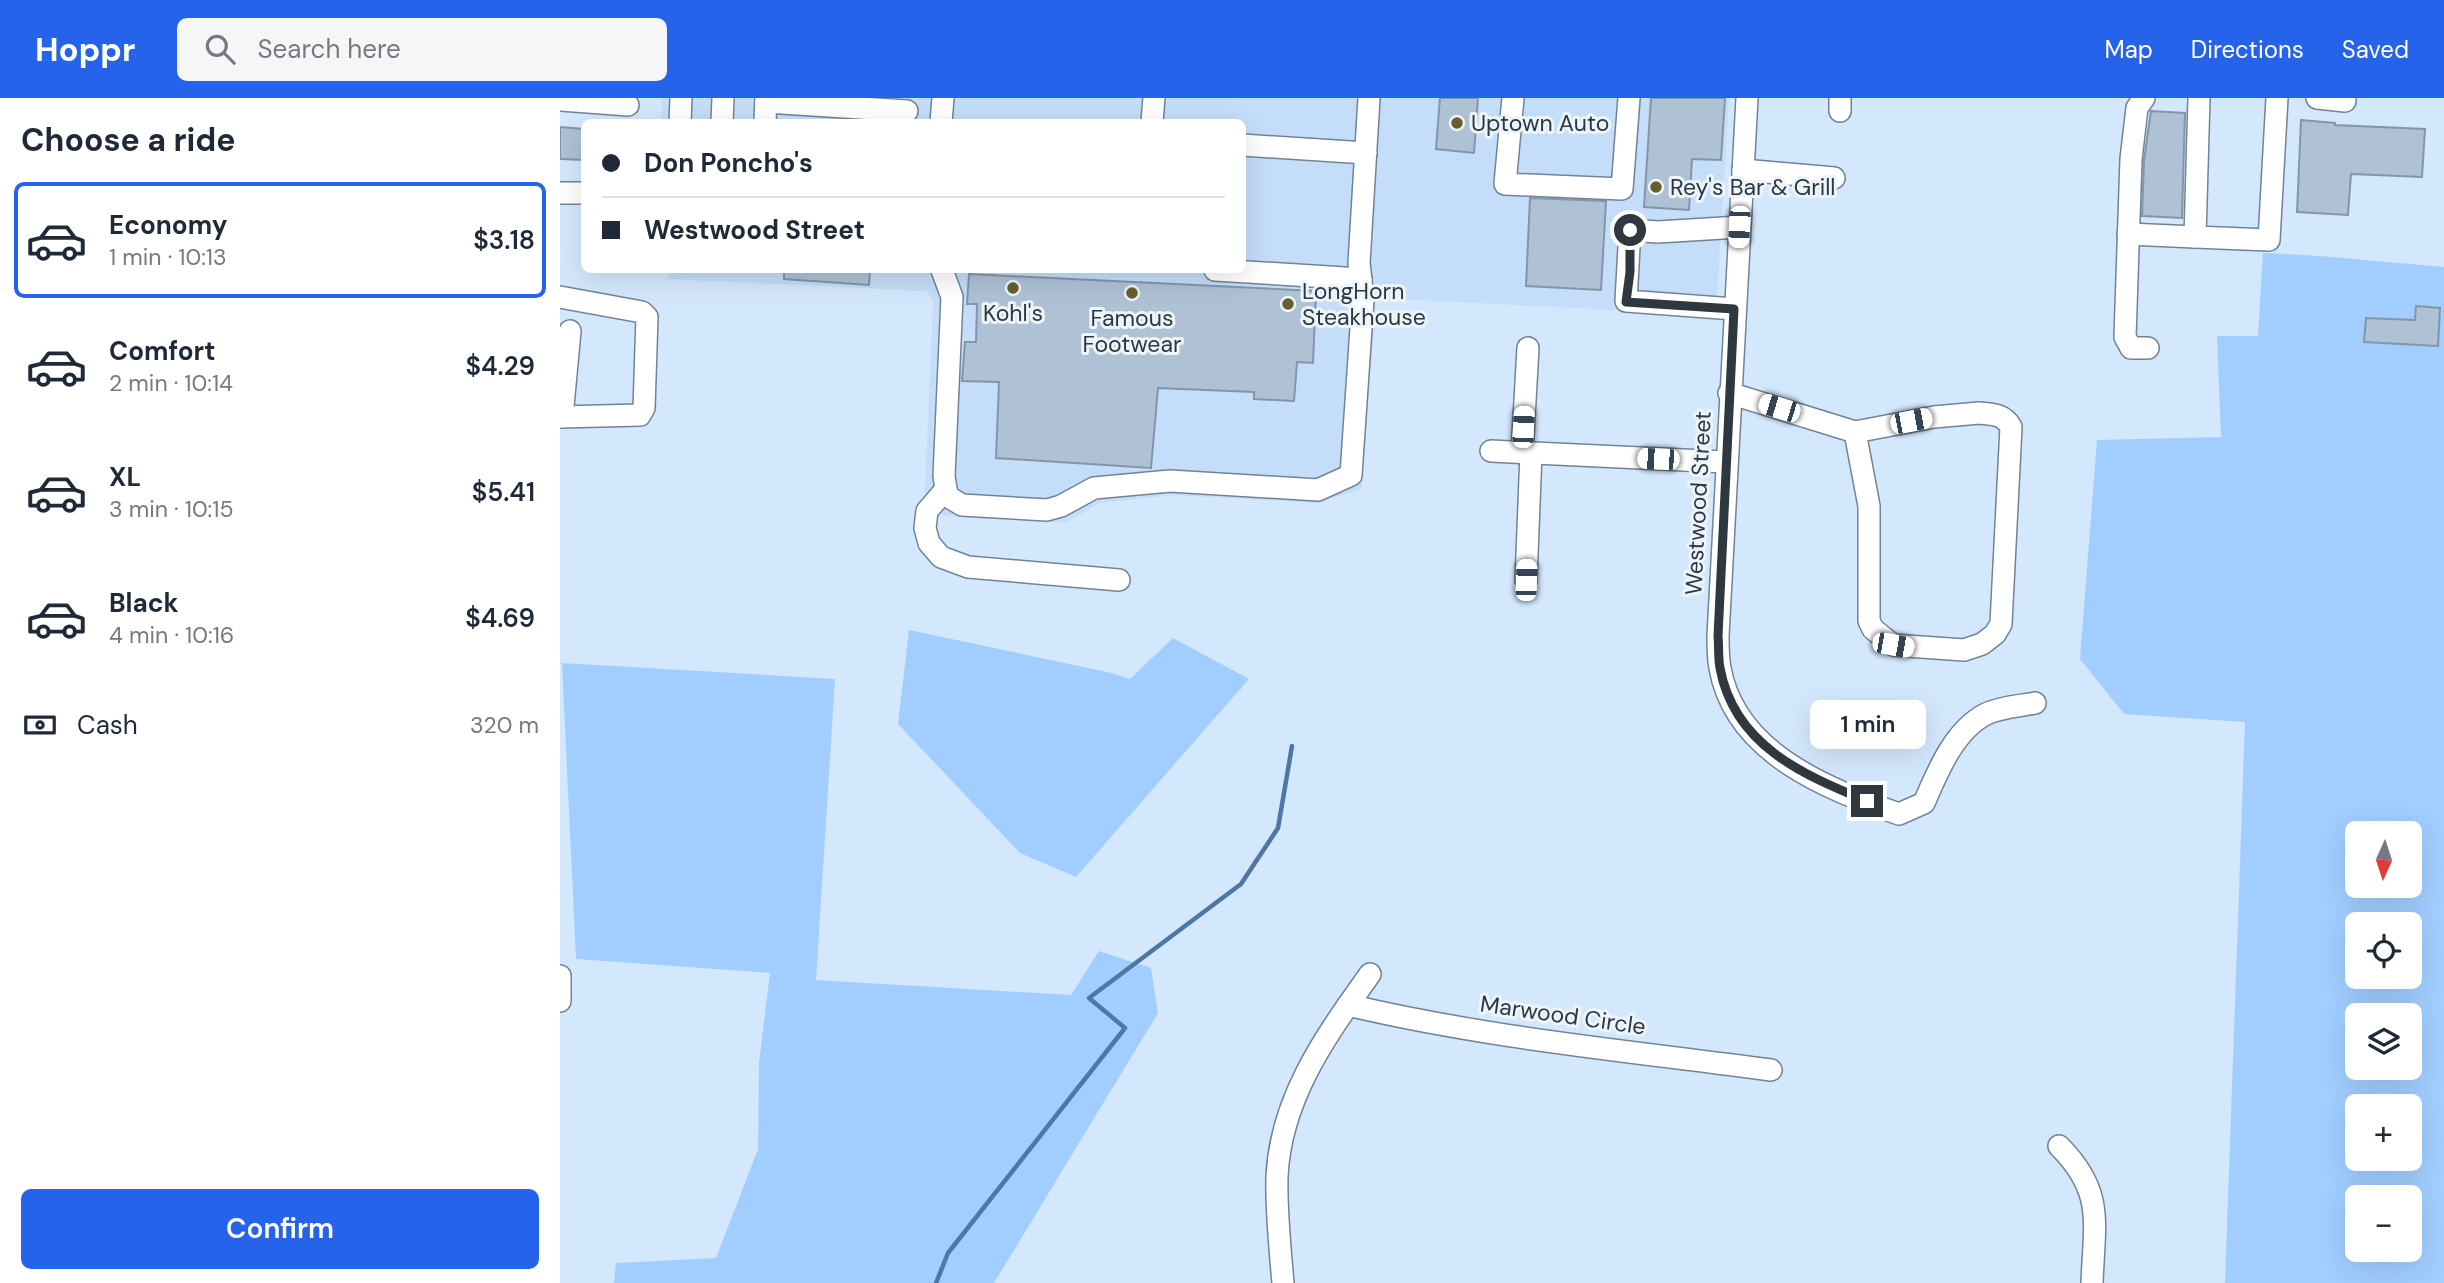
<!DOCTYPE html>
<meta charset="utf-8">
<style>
:root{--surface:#fff;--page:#f6f6f7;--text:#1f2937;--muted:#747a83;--line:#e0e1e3;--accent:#2563eb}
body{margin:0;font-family:"DM Sans",sans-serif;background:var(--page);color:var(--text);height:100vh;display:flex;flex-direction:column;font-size:26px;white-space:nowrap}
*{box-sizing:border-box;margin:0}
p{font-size:23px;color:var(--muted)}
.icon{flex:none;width:38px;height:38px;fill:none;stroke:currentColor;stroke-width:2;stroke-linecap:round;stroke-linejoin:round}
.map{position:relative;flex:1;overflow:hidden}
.details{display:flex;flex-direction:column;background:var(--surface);width:560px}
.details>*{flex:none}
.hud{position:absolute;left:21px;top:21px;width:665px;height:154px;border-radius:10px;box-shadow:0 7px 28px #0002;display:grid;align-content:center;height:154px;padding:0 21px;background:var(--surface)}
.needle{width:46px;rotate:183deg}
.buttons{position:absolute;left:1785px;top:723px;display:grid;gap:14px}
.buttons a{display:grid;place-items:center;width:77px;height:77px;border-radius:10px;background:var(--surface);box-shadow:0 7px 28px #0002;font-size:35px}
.end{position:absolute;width:32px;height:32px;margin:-16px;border:9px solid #2f373f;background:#fff;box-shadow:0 0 0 4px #fff}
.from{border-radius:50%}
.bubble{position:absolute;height:49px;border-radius:10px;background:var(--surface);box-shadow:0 7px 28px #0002;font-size:23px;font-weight:600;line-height:49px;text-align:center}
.car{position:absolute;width:21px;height:42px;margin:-21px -10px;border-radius:9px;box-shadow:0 0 5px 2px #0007;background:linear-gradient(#fff 24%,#345 0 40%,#fff 0 76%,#345 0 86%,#fff 0)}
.hud b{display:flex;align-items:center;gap:24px;height:66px;font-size:26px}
.hud b+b{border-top:2px solid var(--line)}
.hud i{width:18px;height:18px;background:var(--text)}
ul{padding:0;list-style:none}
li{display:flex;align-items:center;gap:21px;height:116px;margin:0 14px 10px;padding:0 7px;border:4px solid transparent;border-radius:10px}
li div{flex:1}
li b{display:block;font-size:26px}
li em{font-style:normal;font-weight:600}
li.on{border-color:var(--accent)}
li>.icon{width:63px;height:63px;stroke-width:1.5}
h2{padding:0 21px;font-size:32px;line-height:84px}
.pay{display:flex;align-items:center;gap:18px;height:77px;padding:0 21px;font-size:26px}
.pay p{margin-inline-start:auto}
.cta{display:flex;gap:14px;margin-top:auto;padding:14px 21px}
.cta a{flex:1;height:80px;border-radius:10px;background:var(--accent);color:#fff;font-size:28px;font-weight:600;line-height:80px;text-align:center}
header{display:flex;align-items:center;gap:42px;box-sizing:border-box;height:98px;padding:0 35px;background:var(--accent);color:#fff}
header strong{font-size:33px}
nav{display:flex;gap:38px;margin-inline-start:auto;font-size:24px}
.search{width:490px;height:63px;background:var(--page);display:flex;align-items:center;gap:18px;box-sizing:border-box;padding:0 24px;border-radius:10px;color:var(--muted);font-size:26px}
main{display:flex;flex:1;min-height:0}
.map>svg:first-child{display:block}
.built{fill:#c4ddf8}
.green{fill:#a1ceff;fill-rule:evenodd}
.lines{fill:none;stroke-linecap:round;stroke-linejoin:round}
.stream{stroke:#4e77a3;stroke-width:4.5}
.building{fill:#aec1d5;stroke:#8395a9;stroke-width:2}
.minor-casing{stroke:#728396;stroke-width:24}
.minor{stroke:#fff;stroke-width:21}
.route{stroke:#2f373f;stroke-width:9}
.poi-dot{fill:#675f2b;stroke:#ecf4fc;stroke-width:2.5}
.labels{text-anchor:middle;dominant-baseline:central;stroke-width:6;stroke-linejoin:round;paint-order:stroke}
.poi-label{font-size:23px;fill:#2f373f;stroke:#ecf4fc;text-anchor:start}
.street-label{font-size:23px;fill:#2f373f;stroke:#ecf4fc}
</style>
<header>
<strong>Hoppr</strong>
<div class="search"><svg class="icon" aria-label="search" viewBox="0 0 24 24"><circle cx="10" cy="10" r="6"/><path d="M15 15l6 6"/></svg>Search here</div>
<nav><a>Map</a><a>Directions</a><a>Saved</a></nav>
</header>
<main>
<section class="details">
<h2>Choose a ride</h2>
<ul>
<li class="on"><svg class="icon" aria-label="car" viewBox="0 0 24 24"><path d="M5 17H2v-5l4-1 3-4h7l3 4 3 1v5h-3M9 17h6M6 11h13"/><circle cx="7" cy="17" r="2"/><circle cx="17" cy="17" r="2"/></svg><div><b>Economy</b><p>1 min · 10:13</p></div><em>$3.18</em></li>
<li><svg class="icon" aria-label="car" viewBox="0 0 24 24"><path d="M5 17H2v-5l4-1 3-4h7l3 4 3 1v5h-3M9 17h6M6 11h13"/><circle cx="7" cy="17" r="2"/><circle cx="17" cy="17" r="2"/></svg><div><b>Comfort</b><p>2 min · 10:14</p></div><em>$4.29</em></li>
<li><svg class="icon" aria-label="car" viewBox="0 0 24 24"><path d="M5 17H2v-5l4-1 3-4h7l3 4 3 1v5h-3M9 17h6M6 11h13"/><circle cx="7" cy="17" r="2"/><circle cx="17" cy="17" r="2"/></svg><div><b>XL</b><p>3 min · 10:15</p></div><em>$5.41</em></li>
<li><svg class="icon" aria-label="car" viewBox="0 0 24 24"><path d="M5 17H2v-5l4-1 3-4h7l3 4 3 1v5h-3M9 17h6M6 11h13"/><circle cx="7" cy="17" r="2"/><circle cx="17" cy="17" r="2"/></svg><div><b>Black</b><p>4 min · 10:16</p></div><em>$4.69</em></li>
</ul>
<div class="pay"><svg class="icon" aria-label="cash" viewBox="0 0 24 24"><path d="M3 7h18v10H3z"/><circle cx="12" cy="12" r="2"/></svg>Cash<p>320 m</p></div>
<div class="cta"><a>Confirm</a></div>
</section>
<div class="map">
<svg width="1884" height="1185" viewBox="0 0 1884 1185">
<rect width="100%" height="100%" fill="#d4e8fd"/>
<!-- built -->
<path class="built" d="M 102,0 L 1169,0 L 1156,217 L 816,200 L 802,391 L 759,405 L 613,397 L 540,405 L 505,425 L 386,418 L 371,410 L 365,394 L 373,205 L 368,193 L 108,181 L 108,172 L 682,172 L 682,24 L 101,24 Z"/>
<!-- green -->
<g class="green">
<path d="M 1703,155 C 1764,157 1823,164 1884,169 L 1884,1185 L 1665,1185 L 1685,624 L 1564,616 L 1520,561 L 1537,342 L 1661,339 L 1657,238 L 1698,238 ZM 1797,735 L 1850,735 L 1850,788 L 1797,788 ZM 1797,826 L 1850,826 L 1850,878 L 1797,878 ZM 1797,917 L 1850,917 L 1850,970 L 1797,970 ZM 1797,1008 L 1850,1008 L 1850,1060 L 1797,1060 ZM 1797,1099 L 1850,1099 L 1850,1152 L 1797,1152 Z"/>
<path d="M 349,532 L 552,575 L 570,581 L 613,540 L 689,581 L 516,779 L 460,755 L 338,626 Z"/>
<path d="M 2,565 L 275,581 L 256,882 L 511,897 L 539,853 L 591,870 L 598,915 L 434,1185 L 54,1185 L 56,1165 L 156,1160 L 198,1051 L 199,965 L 210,875 L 16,861 Z"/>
</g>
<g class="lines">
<!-- stream -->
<path class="stream" d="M 376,1185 L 388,1155 L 565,930 L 529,900 L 681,786 L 718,730 L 732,648"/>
</g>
<!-- building -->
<g class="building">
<path d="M 880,0 L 918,0 L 914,55 L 876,51 Z"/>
<path d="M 1091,0 L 1165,0 L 1161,62 L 1132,61 L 1129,112 L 1084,109 Z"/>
<path d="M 1591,13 L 1625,15 L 1622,120 L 1582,118 L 1584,62 Z"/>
<path d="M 1741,22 L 1775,25 L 1775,27 L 1865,31 L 1862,79 L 1791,76 L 1788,117 L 1737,114 Z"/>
<path d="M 0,29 L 24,31 L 24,62 L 0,61 Z"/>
<path d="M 970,100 L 1046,103 L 1041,192 L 966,188 Z"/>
<path d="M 224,172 L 310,172 L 309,187 L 224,181 Z"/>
<path d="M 409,176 L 756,193 L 753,265 L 737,264 L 734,303 L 694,301 L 694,294 L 598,290 L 591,370 L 436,360 L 439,284 L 402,283 L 405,244 L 416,244 L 417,206 L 407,206 Z"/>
<path d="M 1856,208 L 1880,210 L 1878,248 L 1804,244 L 1806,220 L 1855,222 Z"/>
</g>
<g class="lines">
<!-- minor casing -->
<g class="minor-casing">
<g id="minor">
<path d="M 953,0 L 945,86 L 1062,91 L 1069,0"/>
<path d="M 1187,0 L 1158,538 C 1158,548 1158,560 1160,570 C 1175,655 1267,691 1339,716 L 1364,705 C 1377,675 1394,632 1426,616 C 1440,609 1460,608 1475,605"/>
<path d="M 1584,0 L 1577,10 L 1571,61 L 1565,239 L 1571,250 L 1588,250"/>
<path d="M 1639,0 L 1635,139 L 1709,142 L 1717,0"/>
<path d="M 1757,0 L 1785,3"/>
<path d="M 0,2 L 68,7"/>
<path d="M 206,4 L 347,13"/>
<path d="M 1280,13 L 1280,0"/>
<path d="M 120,24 L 121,0"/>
<path d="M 162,24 L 163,0"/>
<path d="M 205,24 L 206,0"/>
<path d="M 381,24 L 383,0"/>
<path d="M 592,24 L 594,0"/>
<path d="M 682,47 L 806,55"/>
<path d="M 1183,72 L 1274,80"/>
<path d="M 0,95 L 24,95"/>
<path d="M 1568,136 L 1635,139"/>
<path d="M 382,172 L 392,199 L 384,378 L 387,398 L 402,407 L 487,412 L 501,408 L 534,390 L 610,383 L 758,392 L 791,377 L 803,201 L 799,165 L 809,0"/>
<path d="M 655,172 L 801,181"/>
<path d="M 0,199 L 82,214 L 87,219 L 84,310 L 80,317 L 0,319"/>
<path d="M 1174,211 L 1066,203 L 1070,132 L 1098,134 L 1179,129"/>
<path d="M 1169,295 L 1295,334"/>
<path d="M 1419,315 C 1432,316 1444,316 1451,329 L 1441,526 L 1435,536 L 1422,546 L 1404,552 L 1333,547 L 1313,531 L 1309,523 L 1309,408 L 1295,334 L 1374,319 Z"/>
<path d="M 2,319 L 10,233"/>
<path d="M 931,353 L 1166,364"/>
<path d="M 962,355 L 968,250"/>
<path d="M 386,391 L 367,413 L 365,430 L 369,445 L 381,459 L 408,469 L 559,482"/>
<path d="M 966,482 L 971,355"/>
<path d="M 0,878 L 0,903"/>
<path d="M 788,907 C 927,940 1070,953 1211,972"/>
<path d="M 1499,1048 C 1545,1094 1534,1125 1532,1185"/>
<path d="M 723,1185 C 720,1150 716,1113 717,1078 C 721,999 766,938 810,876"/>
</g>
</g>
<!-- minor -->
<use href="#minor" class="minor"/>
</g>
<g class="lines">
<!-- route -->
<path class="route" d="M 1070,132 L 1070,174 L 1066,204 L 1174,211 L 1158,538 C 1159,548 1158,560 1160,570 C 1174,647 1243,677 1307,703"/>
</g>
<!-- markers -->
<g class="poi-dot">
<circle cx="897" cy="25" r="7"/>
<circle cx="1096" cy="89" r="7"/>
<circle cx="453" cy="190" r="7"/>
<circle cx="572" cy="195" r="7"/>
<circle cx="728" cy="206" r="7"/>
</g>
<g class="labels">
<!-- poi labels -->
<g class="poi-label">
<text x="911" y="25">Uptown Auto</text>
<text x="1110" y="89">Rey's Bar &amp; Grill</text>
<text x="742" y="193">LongHorn<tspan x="742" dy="26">Steakhouse</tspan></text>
<text x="453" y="215" text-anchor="middle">Kohl's</text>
<text x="572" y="220" text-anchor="middle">Famous<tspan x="572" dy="26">Footwear</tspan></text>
</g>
<!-- street labels -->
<g class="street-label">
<text transform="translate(1138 405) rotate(-87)">Westwood Street</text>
<text transform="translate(1003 917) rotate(8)">Marwood Circle</text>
</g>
</g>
</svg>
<div class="buttons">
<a><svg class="needle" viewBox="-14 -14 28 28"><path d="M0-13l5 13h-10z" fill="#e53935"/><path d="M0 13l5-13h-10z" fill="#747a83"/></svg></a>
<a><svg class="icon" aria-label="locate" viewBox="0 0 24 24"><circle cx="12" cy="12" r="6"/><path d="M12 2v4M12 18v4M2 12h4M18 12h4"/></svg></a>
<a><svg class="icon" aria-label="layers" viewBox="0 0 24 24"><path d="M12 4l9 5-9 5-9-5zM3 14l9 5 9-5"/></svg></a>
<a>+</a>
<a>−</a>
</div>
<i class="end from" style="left:1070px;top:132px"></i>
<i class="end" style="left:1307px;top:703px"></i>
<div class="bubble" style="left:1250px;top:602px;width:116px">1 min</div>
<i class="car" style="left:1179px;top:129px;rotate:183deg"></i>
<i class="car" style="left:1219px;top:310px;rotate:287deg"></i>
<i class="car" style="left:1351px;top:323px;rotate:79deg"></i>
<i class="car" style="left:963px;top:329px;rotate:3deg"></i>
<i class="car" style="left:1098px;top:361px;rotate:272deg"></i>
<i class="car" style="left:966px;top:482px;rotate:2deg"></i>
<i class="car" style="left:1333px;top:547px;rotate:100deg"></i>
<div class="hud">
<b><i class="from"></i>Don Poncho's</b>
<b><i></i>Westwood Street</b>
</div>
</div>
</main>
